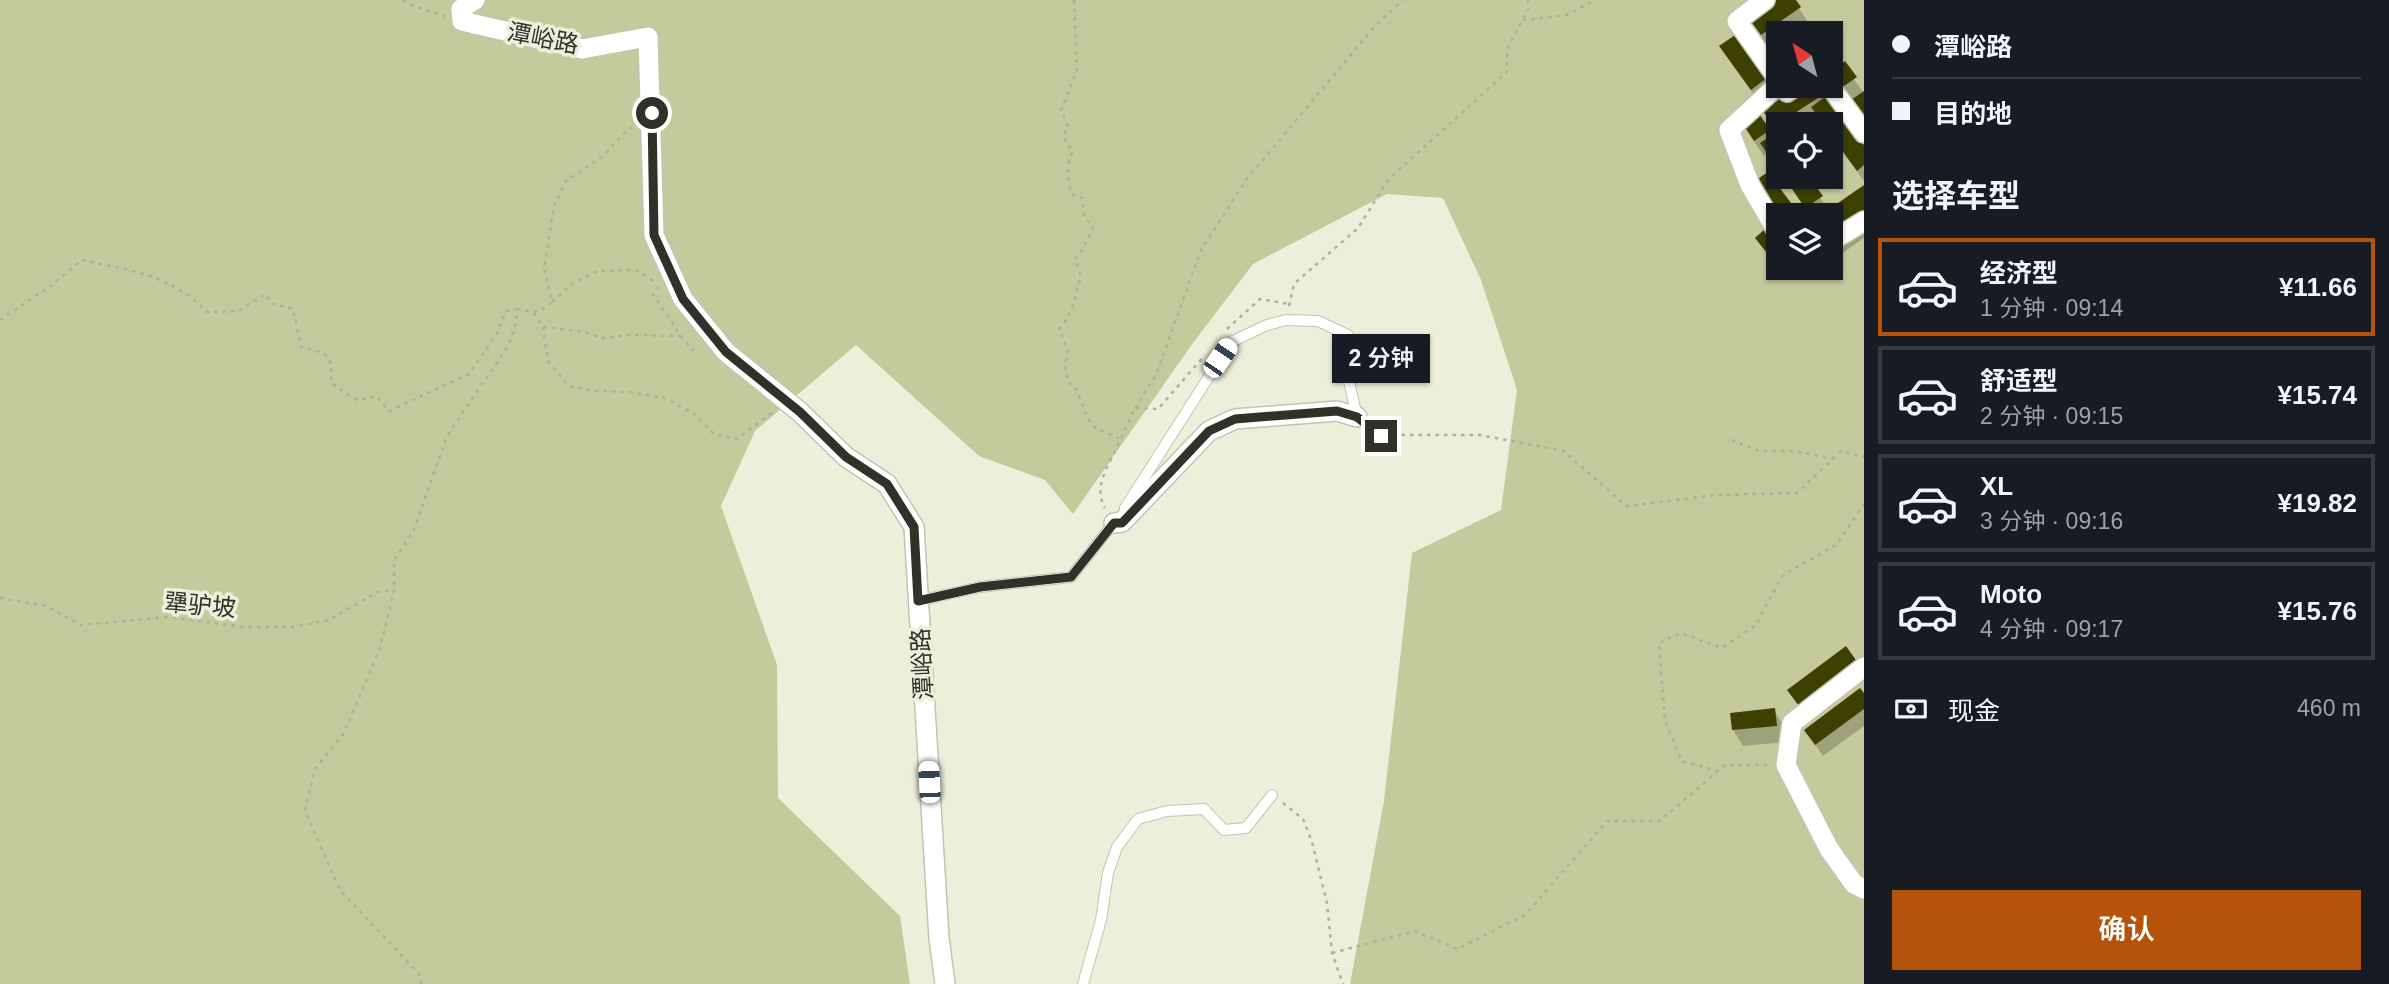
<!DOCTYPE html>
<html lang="zh">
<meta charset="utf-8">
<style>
:root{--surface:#171b24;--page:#20242c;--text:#f1f3f6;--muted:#9ea1a6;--line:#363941;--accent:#b45309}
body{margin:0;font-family:Arial,"Noto Sans SC",sans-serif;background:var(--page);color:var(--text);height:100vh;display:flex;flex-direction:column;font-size:26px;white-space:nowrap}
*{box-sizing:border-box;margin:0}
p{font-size:23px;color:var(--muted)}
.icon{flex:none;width:38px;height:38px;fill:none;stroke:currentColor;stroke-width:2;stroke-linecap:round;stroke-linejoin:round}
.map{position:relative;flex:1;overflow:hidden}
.drawer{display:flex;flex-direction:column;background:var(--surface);width:525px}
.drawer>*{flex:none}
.guide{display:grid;align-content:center;height:154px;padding:0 28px;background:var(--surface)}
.needle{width:46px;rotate:324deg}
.buttons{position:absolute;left:1766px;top:21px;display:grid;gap:14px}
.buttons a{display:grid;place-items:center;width:77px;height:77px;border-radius:0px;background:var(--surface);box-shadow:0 2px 5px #0004;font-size:35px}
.end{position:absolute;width:32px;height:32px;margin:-16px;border:9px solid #303129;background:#fff;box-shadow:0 0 0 4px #fff}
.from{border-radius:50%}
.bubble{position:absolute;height:49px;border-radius:0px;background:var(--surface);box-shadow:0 2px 5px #0004;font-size:23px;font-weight:600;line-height:49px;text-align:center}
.car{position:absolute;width:21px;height:42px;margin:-21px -10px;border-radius:9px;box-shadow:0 0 5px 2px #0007;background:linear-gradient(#fff 24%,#345 0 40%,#fff 0 76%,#345 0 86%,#fff 0)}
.guide b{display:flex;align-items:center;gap:24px;height:66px;font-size:26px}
.guide b+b{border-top:2px solid var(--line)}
.guide i{width:18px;height:18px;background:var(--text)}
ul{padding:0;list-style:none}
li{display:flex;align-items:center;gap:21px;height:98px;margin:0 14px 10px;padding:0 14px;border:4px solid var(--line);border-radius:0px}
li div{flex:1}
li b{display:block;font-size:26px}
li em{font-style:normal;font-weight:600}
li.on{border-color:var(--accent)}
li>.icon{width:63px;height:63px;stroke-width:1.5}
h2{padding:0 28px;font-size:32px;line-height:84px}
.pay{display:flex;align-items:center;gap:18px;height:77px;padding:0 28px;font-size:26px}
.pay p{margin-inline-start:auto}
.button{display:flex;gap:14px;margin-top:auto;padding:14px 28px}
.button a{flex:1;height:80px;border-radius:0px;background:var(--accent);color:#fff;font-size:28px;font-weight:600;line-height:80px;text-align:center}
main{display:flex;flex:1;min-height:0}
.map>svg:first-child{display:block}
.green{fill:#c5ca9c;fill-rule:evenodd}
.shadow{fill:#0003}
.building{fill:#3d4000}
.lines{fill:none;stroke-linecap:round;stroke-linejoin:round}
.lane-casing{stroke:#c2c5b1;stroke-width:12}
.street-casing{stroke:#c2c5b1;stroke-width:22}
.path{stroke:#afb0a0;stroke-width:2.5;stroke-dasharray:3.5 5;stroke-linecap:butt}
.lane{stroke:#fff;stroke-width:10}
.street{stroke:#fff;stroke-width:19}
.route{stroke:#303129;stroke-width:9}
.labels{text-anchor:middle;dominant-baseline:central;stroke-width:7;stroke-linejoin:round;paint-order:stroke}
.street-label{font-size:24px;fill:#303129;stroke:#edefdb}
</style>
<main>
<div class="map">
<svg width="1864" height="984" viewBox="0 0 1864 984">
<rect width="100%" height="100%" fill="#edefdb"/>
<!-- green -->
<path class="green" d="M 0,0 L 1864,0 L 1864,984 L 1350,984 L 1384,801 L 1412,553 L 1501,510 L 1517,390 L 1481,280 L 1443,198 L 1387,194 L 1253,264 L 1193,343 L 1073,514 L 1045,480 L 979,456 L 856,345 L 755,431 L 721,506 L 777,665 L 778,798 L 900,916 L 910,984 L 0,984 ZM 1778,33 L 1830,33 L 1830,86 L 1778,86 ZM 1778,124 L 1830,124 L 1830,177 L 1778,177 ZM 1778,215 L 1830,215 L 1830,268 L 1778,268 Z"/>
<!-- shadow -->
<g class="shadow">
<path d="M 1752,0 L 1794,0 L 1809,24 L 1804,27 L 1808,33 L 1778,33 L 1778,52 L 1776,48 L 1771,50 L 1778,62 L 1778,69 L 1758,42 L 1763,39 L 1751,19 Z"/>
<path d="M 1830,46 L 1864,93 L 1864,125 L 1848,106 L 1830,66 Z"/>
<path d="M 1722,47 L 1771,75 L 1761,105 L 1731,63 Z"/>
<path d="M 1801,86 L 1816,86 L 1864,148 L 1864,181 L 1830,135 L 1830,124 L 1823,124 L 1820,119 L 1813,124 L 1778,124 L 1778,169 L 1768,153 L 1764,156 L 1755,143 L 1746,127 L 1768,131 L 1772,137 L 1778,133 L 1774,128 L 1793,91 Z"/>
<path d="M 1830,143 L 1843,164 L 1830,172 Z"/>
<path d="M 1784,177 L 1807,177 L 1830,213 L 1827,215 L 1810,215 Z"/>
<path d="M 1864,187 L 1864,238 L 1834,259 L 1830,254 L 1830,221 L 1845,212 Z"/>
<path d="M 1779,268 L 1793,268 L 1795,271 L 1786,277 Z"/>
<path d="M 1864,696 L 1864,726 L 1823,756 L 1806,731 Z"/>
<path d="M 1774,710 L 1784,727 L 1785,742 L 1743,746 L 1733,730 Z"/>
</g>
<!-- building -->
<g class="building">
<path d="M 1776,0 L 1796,0 L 1801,7 L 1761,35 L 1749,19 Z"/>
<path d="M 1741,31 L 1772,74 L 1751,90 L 1719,46 Z"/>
<path d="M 1830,43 L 1841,57 L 1830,65 Z"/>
<path d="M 1845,61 L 1857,77 L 1837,91 L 1830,81 L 1830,72 Z"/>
<path d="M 1798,86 L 1818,86 L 1824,94 L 1778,124 L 1775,129 L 1763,111 Z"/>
<path d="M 1864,91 L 1864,114 L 1859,118 L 1848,102 Z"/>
<path d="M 1828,95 L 1864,145 L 1864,165 L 1857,171 L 1830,134 L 1830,124 L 1823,124 L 1811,107 Z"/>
<path d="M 1760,115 L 1770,130 L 1754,141 L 1744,126 Z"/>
<path d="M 1778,131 L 1778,169 L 1760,143 Z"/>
<path d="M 1768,172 L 1800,215 L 1782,215 L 1756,180 Z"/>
<path d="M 1784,177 L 1809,177 L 1823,196 L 1805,208 Z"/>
<path d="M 1864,185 L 1864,216 L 1830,238 L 1830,219 L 1843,211 L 1838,203 Z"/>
<path d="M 1765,229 L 1778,245 L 1778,267 L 1755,238 Z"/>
<path d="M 1846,646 L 1858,663 L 1799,706 L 1787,690 Z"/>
<path d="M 1860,688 L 1864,693 L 1864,709 L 1815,745 L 1804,730 Z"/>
<path d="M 1775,708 L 1777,726 L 1732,730 L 1730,713 Z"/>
</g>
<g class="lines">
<!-- lane casing -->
<g class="lane-casing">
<g id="lane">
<path d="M 1125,508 L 1231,342 L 1267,325 L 1286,320 L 1318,321 L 1348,335 L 1348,377 L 1357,417 L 1381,436"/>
<path d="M 918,601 L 980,587 L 1071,577 L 1116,520"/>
<path d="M 1083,984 L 1101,920 L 1108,873 L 1117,847 L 1138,819 L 1167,811 L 1204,809 L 1224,830 L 1246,828 L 1272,795"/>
</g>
</g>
<!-- street casing -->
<g class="street-casing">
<g id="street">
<path d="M 475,0 L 461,9 L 462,21 L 582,49 L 648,37 L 654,235 L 683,299 L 726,352 L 800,412 L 846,457 L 887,484 L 914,527 L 939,938 L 945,984"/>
<path d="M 1765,0 L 1737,21 L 1778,79"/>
<path d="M 1778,85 L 1729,130 L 1750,185 L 1778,233"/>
<path d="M 1783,86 L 1787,92 L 1796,86"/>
<path d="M 1830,86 L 1864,133"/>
<path d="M 1830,242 L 1864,221"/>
<path d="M 1114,523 L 1122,522 L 1209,431 L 1235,419 L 1337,411 L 1357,417"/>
<path d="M 1864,667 L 1792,723 L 1786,765 L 1829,849 L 1854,884 L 1864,889"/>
</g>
</g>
<!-- path -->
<g class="path">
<path d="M 403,0 L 411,5 L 445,16"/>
<path d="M 1074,0 L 1077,70 L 1061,110 L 1068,127 L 1063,137 L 1073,152 C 1065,164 1068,180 1072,194 L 1082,198 L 1084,216 L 1093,227 L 1084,247 L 1075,259 L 1081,276 C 1075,295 1073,315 1059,329 L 1068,350 L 1065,365 L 1068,382 L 1077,390 L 1087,417 L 1094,427 L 1120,439 C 1113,461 1091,484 1105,508"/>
<path d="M 1523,20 L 1566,15 L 1595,0"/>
<path d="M 552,302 L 573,283 L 597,271 L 636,270 L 656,283"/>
<path d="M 1289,306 L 1294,284 L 1358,228 L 1388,180 L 1507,72 L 1507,49 L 1529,8 L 1528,0"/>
<path d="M 534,313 L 543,327 L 584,332 L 602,338 L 630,335 L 681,336 L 653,294 L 659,286"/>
<path d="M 0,320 L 52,285 L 82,260 C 131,271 170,274 207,312 L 238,311 L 266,294 L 271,303 L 293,309 L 301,347 L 324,353 L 331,363 L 331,383 L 357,400 L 376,396 L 389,411 L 469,374 L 496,335 L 506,311 L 518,309"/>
<path d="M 543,327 L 548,361 L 569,386 L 596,391 L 629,392 L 664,398 L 693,413 L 714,434 L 737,439 L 773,412"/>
<path d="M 1227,329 L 1260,299 L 1289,304"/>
<path d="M 681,336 L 692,350 L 699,349"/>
<path d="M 1135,408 L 1156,375 L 1201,250 L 1246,180 L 1375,26 L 1403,0"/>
<path d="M 1393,435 L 1480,435 L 1564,451 L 1626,506 L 1716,495 L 1797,493 L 1841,451 L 1864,457"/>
<path d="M 1121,438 L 1135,408 L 1158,409 L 1205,355"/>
<path d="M 1732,440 L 1759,451 L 1795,451 L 1834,459"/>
<path d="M 0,598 L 46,606 L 81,625 L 168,617 L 244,627 L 293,627 L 329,620 L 377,592 L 394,590"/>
<path d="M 1719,771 L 1682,761 L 1665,721 L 1659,643 L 1681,633 L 1722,648 L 1756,625 L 1782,576 L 1837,544 L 1864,504"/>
<path d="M 1283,803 L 1303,819 L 1312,842 L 1327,903 L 1332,953 L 1343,984"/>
<path d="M 1332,953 L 1415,931 L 1457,949 L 1525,915 L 1607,821 L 1660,821 L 1725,765 L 1769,765"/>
<path d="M 422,984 L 418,973 L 340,890 L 305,811 L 315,769 L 344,733 L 380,649 L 394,590 L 394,560 L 413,532 L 447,436 L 508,346 L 514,330 L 518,309 C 534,313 539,313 552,302 L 544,269 L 554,206 L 566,181 L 603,156 L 623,134 L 632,127"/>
</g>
<!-- lane -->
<use href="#lane" class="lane"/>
<!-- street -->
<use href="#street" class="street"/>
</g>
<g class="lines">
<!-- route -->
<path class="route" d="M 652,113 L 654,235 L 683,299 L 726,352 L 800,412 L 846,457 L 887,484 L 914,527 L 918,601 L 980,587 L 1071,577 L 1114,523 L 1122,523 L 1209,431 L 1235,419 L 1337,411 L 1357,417 L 1381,436"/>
</g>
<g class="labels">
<!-- street labels -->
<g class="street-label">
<text transform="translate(543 38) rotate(11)">潭峪路</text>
<text transform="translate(200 605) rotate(5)">犟驴坡</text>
<text transform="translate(922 664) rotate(-93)">潭峪路</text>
</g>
</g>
</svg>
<div class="buttons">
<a><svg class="needle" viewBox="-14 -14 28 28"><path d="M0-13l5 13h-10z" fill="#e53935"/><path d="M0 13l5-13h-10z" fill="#9ea1a6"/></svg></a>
<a><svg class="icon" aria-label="locate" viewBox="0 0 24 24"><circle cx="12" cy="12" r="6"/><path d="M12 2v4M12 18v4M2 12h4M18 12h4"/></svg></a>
<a><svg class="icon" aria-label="layers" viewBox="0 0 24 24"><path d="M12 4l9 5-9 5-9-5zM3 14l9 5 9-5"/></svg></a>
</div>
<i class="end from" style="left:652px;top:113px"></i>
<i class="end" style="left:1381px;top:436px"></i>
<div class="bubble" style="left:1332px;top:334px;width:98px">2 分钟</div>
<i class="car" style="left:1220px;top:358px;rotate:34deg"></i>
<i class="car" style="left:929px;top:782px;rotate:357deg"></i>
</div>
<section class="drawer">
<div class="guide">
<b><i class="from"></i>潭峪路</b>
<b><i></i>目的地</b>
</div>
<h2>选择车型</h2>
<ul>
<li class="on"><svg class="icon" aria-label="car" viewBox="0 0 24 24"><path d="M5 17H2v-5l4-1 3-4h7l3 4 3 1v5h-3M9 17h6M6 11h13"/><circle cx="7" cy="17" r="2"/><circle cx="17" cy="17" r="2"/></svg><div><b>经济型</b><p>1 分钟 · 09:14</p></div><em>¥11.66</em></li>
<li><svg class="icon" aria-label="car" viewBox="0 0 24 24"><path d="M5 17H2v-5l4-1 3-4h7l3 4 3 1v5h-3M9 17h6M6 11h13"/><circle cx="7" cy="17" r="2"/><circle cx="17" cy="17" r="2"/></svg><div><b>舒适型</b><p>2 分钟 · 09:15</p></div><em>¥15.74</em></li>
<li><svg class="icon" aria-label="car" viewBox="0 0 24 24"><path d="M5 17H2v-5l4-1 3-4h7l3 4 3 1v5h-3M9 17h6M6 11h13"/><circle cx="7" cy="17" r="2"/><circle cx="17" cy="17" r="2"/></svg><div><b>XL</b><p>3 分钟 · 09:16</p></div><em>¥19.82</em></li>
<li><svg class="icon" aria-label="car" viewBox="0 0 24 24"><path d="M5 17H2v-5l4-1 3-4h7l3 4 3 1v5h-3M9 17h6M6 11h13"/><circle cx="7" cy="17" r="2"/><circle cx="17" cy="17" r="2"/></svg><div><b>Moto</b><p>4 分钟 · 09:17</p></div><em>¥15.76</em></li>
</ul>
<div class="pay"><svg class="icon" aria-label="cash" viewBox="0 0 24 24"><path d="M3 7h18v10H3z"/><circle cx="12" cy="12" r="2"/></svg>现金<p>460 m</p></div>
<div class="button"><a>确认</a></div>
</section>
</main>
